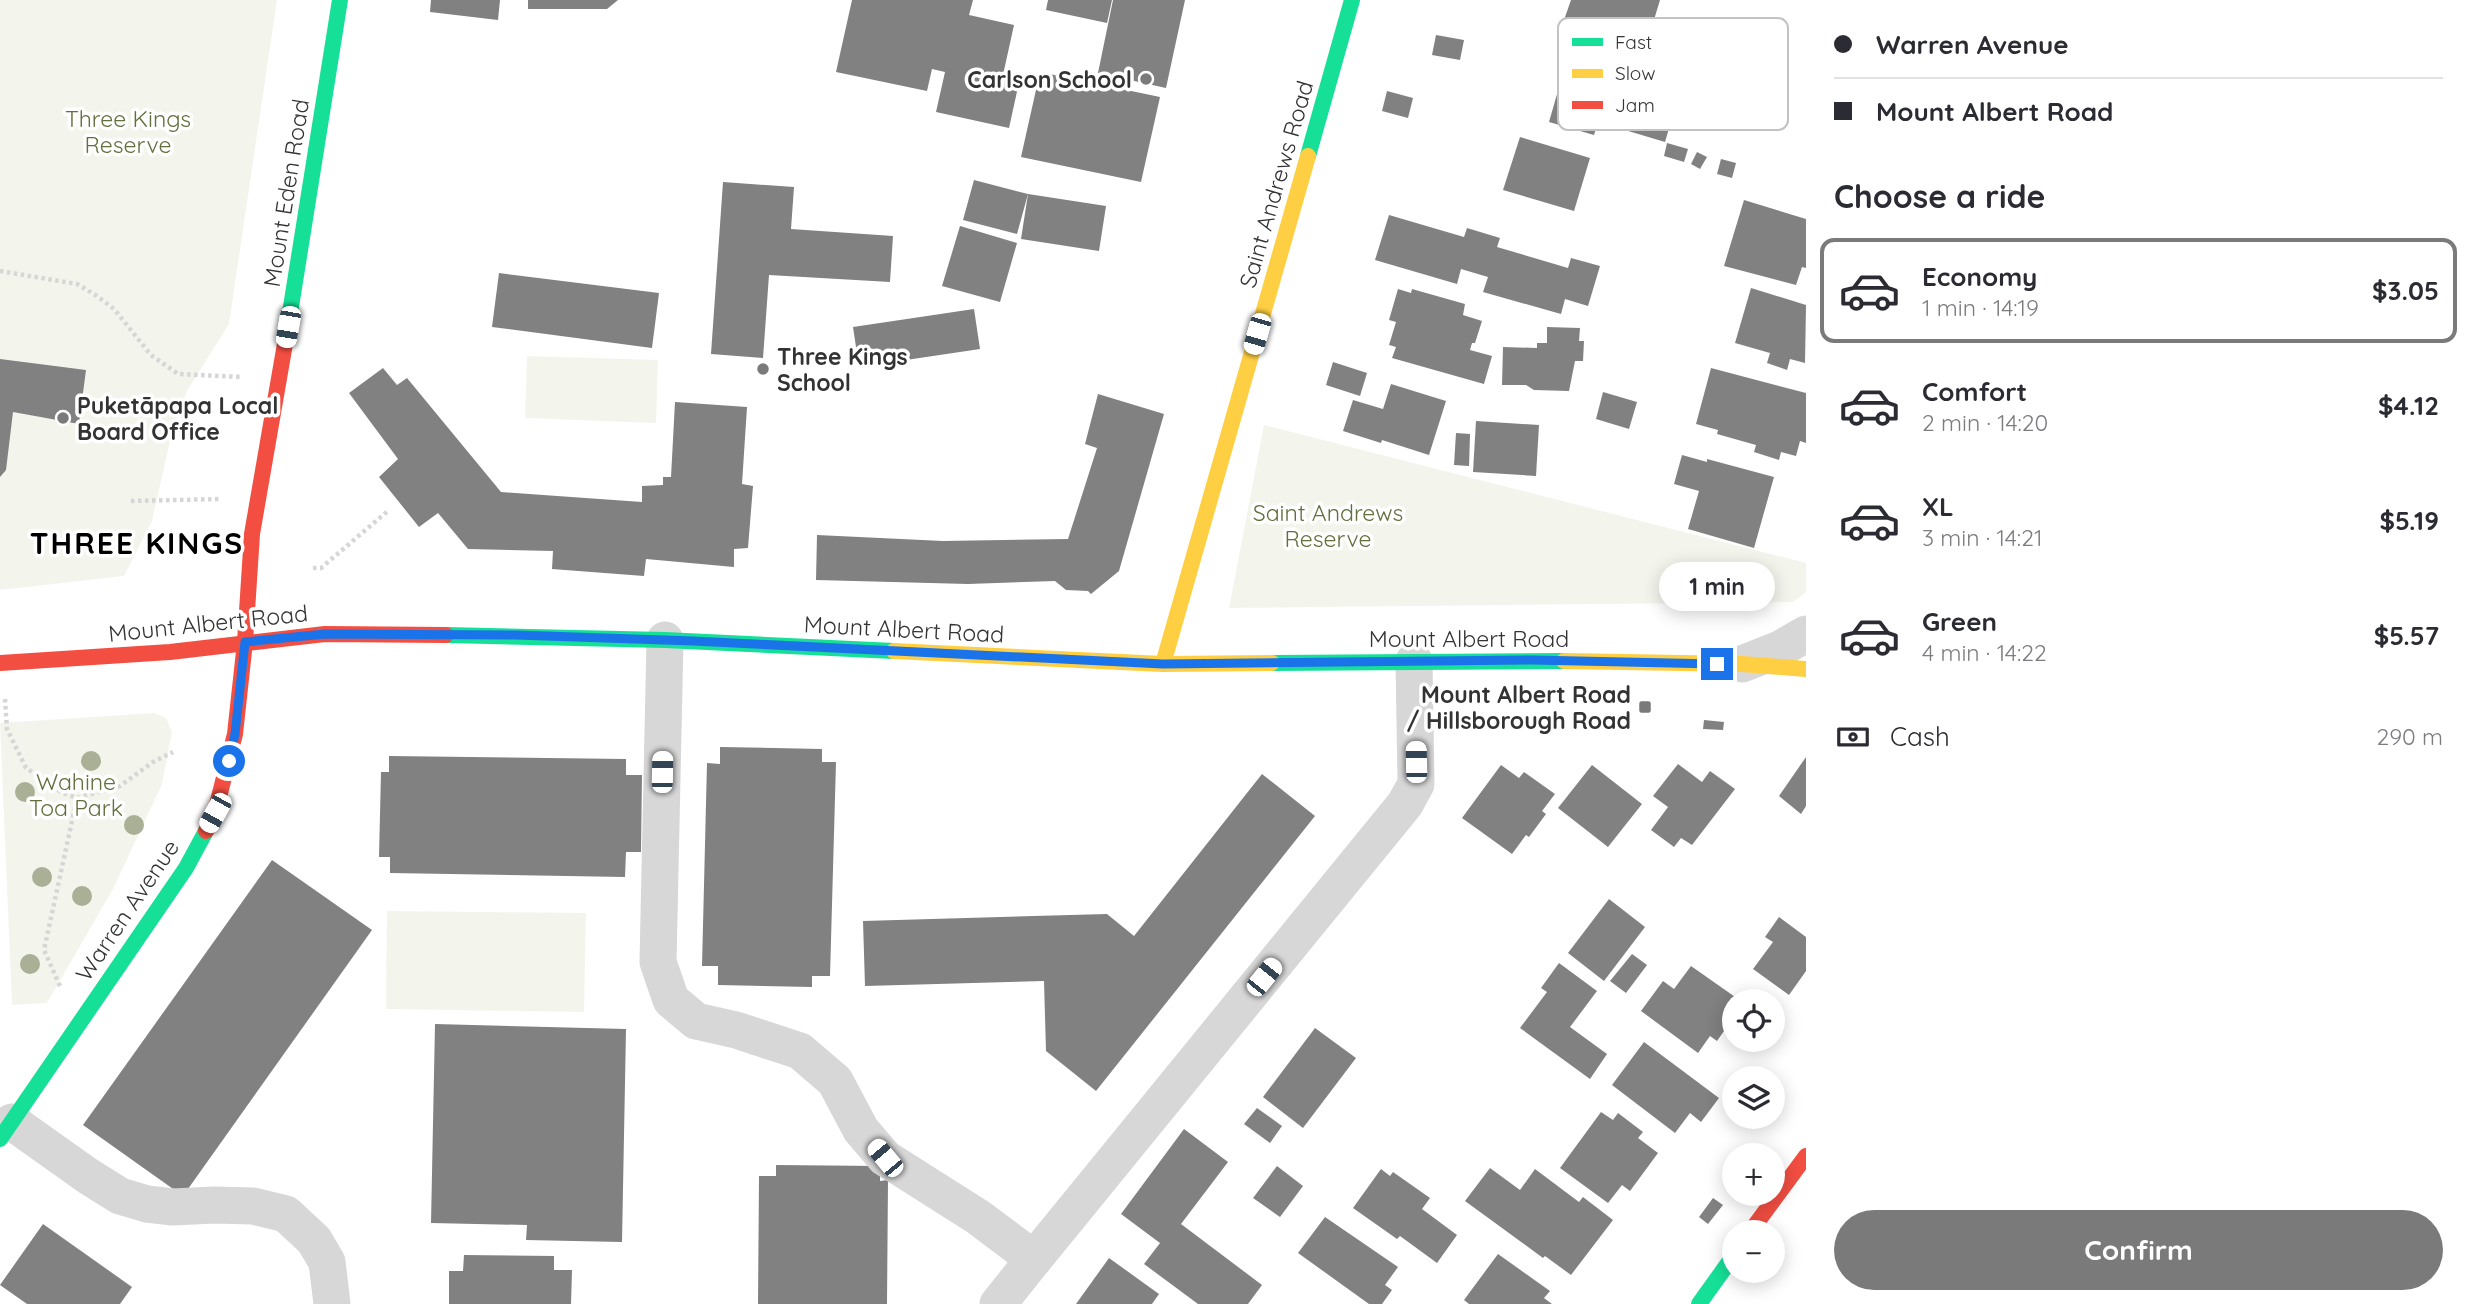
<!DOCTYPE html>
<meta charset="utf-8">
<style>
:root{--surface:#fff;--page:#f2f2f3;--text:#2b2b33;--muted:#7c7c81;--line:#e1e1e2;--accent:#7a7a7a}
body{margin:0;font-family:Quicksand,sans-serif;background:var(--page);color:var(--text);height:100vh;display:flex;flex-direction:column;font-size:26px;white-space:nowrap}
*{box-sizing:border-box;margin:0}
p{font-size:23px;color:var(--muted)}
.icon{flex:none;width:38px;height:38px;fill:none;stroke:currentColor;stroke-width:2;stroke-linecap:round;stroke-linejoin:round}
.map{position:relative;flex:1;overflow:hidden}
.side{display:flex;flex-direction:column;background:var(--surface);width:665px}
.side>*{flex:none}
.guide{display:grid;align-content:center;height:154px;padding:0 28px;background:var(--surface)}
.fabs{position:absolute;left:1722px;top:989px;display:grid;gap:14px}
.fabs a{display:grid;place-items:center;width:63px;height:63px;border-radius:50%;background:var(--surface);box-shadow:0 4px 18px #0003;font-size:35px}
.end{position:absolute;width:32px;height:32px;margin:-16px;border:9px solid #1a73e8;background:#fff;box-shadow:0 0 0 4px #fff}
.from{border-radius:50%}
.bubble{position:absolute;height:49px;border-radius:24px;background:var(--surface);box-shadow:0 4px 18px #0003;font-size:23px;font-weight:800;line-height:49px;text-align:center}
.car{position:absolute;width:21px;height:42px;margin:-21px -10px;border-radius:9px;box-shadow:0 0 5px 2px #0007;background:linear-gradient(#fff 24%,#345 0 40%,#fff 0 76%,#345 0 86%,#fff 0)}
.guide b{display:flex;align-items:center;gap:24px;height:66px;font-size:26px}
.guide b+b{border-top:2px solid var(--line)}
.guide i{width:18px;height:18px;background:var(--text)}
ul{padding:0;list-style:none}
li{display:flex;align-items:center;gap:21px;height:105px;margin:0 14px 10px;padding:0 14px;border:4px solid transparent;border-radius:14px}
li div{flex:1}
li b{display:block;font-size:26px}
li em{font-style:normal;font-weight:800}
li.current{border-color:var(--accent)}
li>.icon{width:63px;height:63px;stroke-width:1.5}
h2{padding:0 28px;font-size:32px;line-height:84px}
.pay{display:flex;align-items:center;gap:18px;height:77px;padding:0 28px;font-size:26px}
.pay p{margin-inline-start:auto}
.primary-button{display:flex;gap:14px;margin-top:auto;padding:14px 28px}
.primary-button a{flex:1;height:80px;border-radius:42px;background:var(--accent);color:#fff;font-size:28px;font-weight:800;line-height:80px;text-align:center}
main{display:flex;flex:1;min-height:0}
.map>svg:first-child{display:block}
.green{fill:#f3f5ed}
.building{fill:#818181}
.lines{fill:none;stroke-linecap:round;stroke-linejoin:round}
.path{stroke:#d6d6d6;stroke-width:4.5;stroke-dasharray:3.5 3.5;stroke-linecap:butt}
.street{stroke:#d7d7d7;stroke-width:37}
.fast{stroke:#16e098;stroke-width:16}
.slow{stroke:#ffcf43;stroke-width:16}
.jam{stroke:#f24e42;stroke-width:16}
.tree{fill:#a9b095}
.route{stroke:#1a73e8;stroke-width:9}
.poi-dot{fill:#7a7a7a;stroke:#fff;stroke-width:2.5}
.labels{text-anchor:middle;dominant-baseline:central;stroke-width:7;stroke-linejoin:round;paint-order:stroke}
.poi-label{font-size:23px;font-weight:bold;fill:#333;stroke:#fff;text-anchor:end}
.park-label{font-size:23px;fill:#62703e;stroke:#fff}
.street-label{font-size:23px;fill:#333;stroke:#fff}
.district-label{font-size:30px;font-weight:bold;letter-spacing:2px;fill:#000;stroke:#fff}
.key{fill:#fff;stroke:#c2c2c2;stroke-width:2}
.key-label{font-size:19px;fill:#333}
</style>
<main>
<div class="map">
<svg width="1806" height="1304" viewBox="0 0 1806 1304">
<rect width="100%" height="100%" fill="#fff"/>
<!-- green -->
<g class="green">
<path d="M 0,0 L 277,0 L 229,324 L 187,391 L 170,441 L 152,521 L 124,576 L 0,590 Z"/>
<path d="M 527,356 L 658,360 L 656,423 L 525,418 Z"/>
<path d="M 1264,425 L 1806,563 L 1806,592 L 1793,602 L 1229,608 Z"/>
<path d="M 154,713 L 166,718 L 172,732 L 162,784 L 113,889 L 47,1003 L 12,1005 L 0,723 Z"/>
<path d="M 387,911 L 586,913 L 584,1012 L 386,1009 Z"/>
</g>
<!-- building -->
<g class="building">
<path d="M 431,0 L 500,0 L 498,20 L 430,12 Z"/>
<path d="M 528,0 L 618,0 L 607,9 L 528,9 Z"/>
<path d="M 852,0 L 973,0 L 969,15 L 1014,25 L 1003,75 L 1020,78 L 1009,128 L 936,112 L 945,72 L 932,69 L 927,91 L 836,72 Z"/>
<path d="M 1048,0 L 1112,0 L 1107,23 L 1046,10 Z"/>
<path d="M 1113,0 L 1185,0 L 1166,88 L 1098,73 Z"/>
<path d="M 1571,0 L 1660,0 L 1643,56 L 1586,39 L 1589,28 L 1564,20 Z"/>
<path d="M 1436,35 L 1464,40 L 1460,60 L 1432,55 Z"/>
<path d="M 1580,63 L 1612,72 L 1614,67 L 1668,82 L 1661,111 L 1673,115 L 1665,142 L 1598,122 L 1594,135 L 1549,122 L 1564,70 L 1577,73 Z"/>
<path d="M 1040,72 L 1160,97 L 1141,182 L 1021,157 Z"/>
<path d="M 1387,91 L 1413,98 L 1408,118 L 1382,111 Z"/>
<path d="M 1520,137 L 1590,158 L 1574,211 L 1503,190 Z"/>
<path d="M 1667,143 L 1688,149 L 1684,162 L 1664,156 Z"/>
<path d="M 1697,152 L 1707,157 L 1700,169 L 1691,164 Z"/>
<path d="M 1721,159 L 1736,163 L 1732,178 L 1717,174 Z"/>
<path d="M 974,180 L 1028,194 L 1017,234 L 963,220 Z"/>
<path d="M 723,182 L 794,187 L 791,229 L 893,236 L 890,282 L 769,275 L 763,358 L 711,354 Z"/>
<path d="M 1028,194 L 1106,206 L 1099,251 L 1021,239 Z"/>
<path d="M 1744,200 L 1806,219 L 1806,268 L 1802,267 L 1796,285 L 1724,266 Z"/>
<path d="M 1389,215 L 1464,237 L 1467,228 L 1500,238 L 1497,247 L 1568,268 L 1571,258 L 1600,266 L 1588,306 L 1565,299 L 1561,314 L 1483,292 L 1488,277 L 1461,269 L 1457,284 L 1375,260 Z"/>
<path d="M 960,226 L 1017,243 L 1000,302 L 942,286 Z"/>
<path d="M 499,273 L 659,293 L 652,348 L 492,327 Z"/>
<path d="M 1751,288 L 1806,305 L 1805,363 L 1790,359 L 1787,370 L 1767,363 L 1770,353 L 1735,343 Z"/>
<path d="M 1398,289 L 1411,293 L 1412,289 L 1465,304 L 1463,315 L 1482,321 L 1475,343 L 1472,343 L 1470,350 L 1492,356 L 1484,384 L 1392,358 L 1396,347 L 1389,345 L 1396,322 L 1389,320 Z"/>
<path d="M 974,309 L 980,349 L 859,367 L 853,327 Z"/>
<path d="M 1547,327 L 1580,328 L 1579,341 L 1584,341 L 1583,361 L 1575,361 L 1569,391 L 1534,390 L 1526,385 L 1502,385 L 1503,347 L 1537,348 L 1537,343 L 1547,343 Z"/>
<path d="M 0,359 L 86,370 L 79,424 L 13,412 L 6,470 L 0,477 Z"/>
<path d="M 1333,362 L 1367,373 L 1360,396 L 1326,385 Z"/>
<path d="M 383,368 L 397,385 L 407,378 L 501,492 L 642,502 L 642,486 L 663,485 L 663,477 L 671,477 L 675,402 L 747,407 L 742,484 L 753,486 L 748,548 L 734,549 L 734,567 L 646,559 L 644,576 L 552,569 L 553,551 L 468,549 L 438,513 L 419,527 L 379,477 L 398,459 L 349,393 Z"/>
<path d="M 1711,368 L 1806,393 L 1806,443 L 1800,441 L 1796,456 L 1781,452 L 1779,460 L 1754,452 L 1756,445 L 1717,434 L 1718,430 L 1696,424 Z"/>
<path d="M 1391,384 L 1446,401 L 1429,455 L 1382,440 L 1381,443 L 1343,431 L 1353,400 L 1383,409 Z"/>
<path d="M 1603,392 L 1637,402 L 1629,429 L 1596,419 Z"/>
<path d="M 1098,394 L 1164,414 L 1119,571 L 1091,594 L 1088,591 L 1066,590 L 1055,581 L 968,584 L 816,580 L 817,535 L 943,541 L 1068,539 L 1097,448 L 1085,444 Z"/>
<path d="M 1476,421 L 1539,425 L 1536,476 L 1473,472 Z"/>
<path d="M 1456,433 L 1470,434 L 1469,466 L 1454,465 Z"/>
<path d="M 1682,455 L 1707,462 L 1707,459 L 1774,477 L 1754,548 L 1688,529 L 1699,491 L 1674,484 Z"/>
<path d="M 1704,720 L 1724,722 L 1723,730 L 1703,729 Z"/>
<path d="M 720,747 L 822,749 L 822,762 L 836,762 L 830,976 L 812,976 L 812,987 L 718,985 L 718,966 L 702,966 L 707,763 L 720,764 Z"/>
<path d="M 389,756 L 626,759 L 626,775 L 642,775 L 641,852 L 626,852 L 625,877 L 390,873 L 390,857 L 379,857 L 381,772 L 389,772 Z"/>
<path d="M 1806,757 L 1806,806 L 1801,814 L 1779,796 Z"/>
<path d="M 1678,764 L 1702,782 L 1710,771 L 1735,789 L 1692,845 L 1681,838 L 1674,847 L 1651,830 L 1668,807 L 1653,796 Z"/>
<path d="M 1501,765 L 1519,778 L 1524,772 L 1555,794 L 1542,811 L 1546,814 L 1529,837 L 1526,835 L 1512,854 L 1462,818 Z"/>
<path d="M 1592,765 L 1642,804 L 1608,847 L 1558,808 Z"/>
<path d="M 1262,774 L 1315,816 L 1096,1091 L 1046,1051 L 1044,981 L 865,986 L 863,921 L 1107,914 L 1134,936 Z"/>
<path d="M 272,860 L 372,930 L 183,1196 L 83,1125 Z"/>
<path d="M 1609,899 L 1645,927 L 1604,981 L 1568,953 Z"/>
<path d="M 1779,917 L 1806,937 L 1806,971 L 1789,995 L 1753,969 L 1773,942 L 1765,937 Z"/>
<path d="M 1632,954 L 1647,965 L 1626,993 L 1610,981 Z"/>
<path d="M 1559,963 L 1597,991 L 1570,1027 L 1607,1054 L 1590,1079 L 1520,1028 L 1547,992 L 1541,988 Z"/>
<path d="M 1691,966 L 1738,999 L 1734,1001 L 1725,1017 L 1731,1021 L 1717,1041 L 1710,1036 L 1698,1053 L 1641,1011 L 1663,981 L 1674,989 Z"/>
<path d="M 435,1024 L 626,1029 L 622,1242 L 526,1240 L 527,1225 L 431,1223 Z"/>
<path d="M 1315,1028 L 1356,1058 L 1303,1128 L 1263,1097 Z"/>
<path d="M 1644,1042 L 1719,1098 L 1701,1122 L 1690,1113 L 1675,1133 L 1612,1085 Z"/>
<path d="M 1257,1108 L 1282,1126 L 1270,1143 L 1244,1124 Z"/>
<path d="M 1601,1112 L 1613,1120 L 1618,1113 L 1643,1132 L 1638,1138 L 1658,1153 L 1630,1191 L 1622,1185 L 1608,1203 L 1560,1168 Z"/>
<path d="M 1184,1129 L 1228,1162 L 1181,1224 L 1262,1285 L 1248,1304 L 1198,1304 L 1144,1264 L 1160,1243 L 1121,1214 Z"/>
<path d="M 776,1165 L 880,1166 L 880,1181 L 888,1180 L 887,1304 L 758,1304 L 759,1176 L 776,1176 Z"/>
<path d="M 1277,1166 L 1303,1186 L 1280,1217 L 1253,1198 Z"/>
<path d="M 1490,1168 L 1520,1190 L 1535,1169 L 1579,1202 L 1583,1197 L 1613,1220 L 1571,1275 L 1545,1256 L 1543,1258 L 1465,1201 Z"/>
<path d="M 1381,1169 L 1390,1176 L 1393,1172 L 1430,1198 L 1422,1209 L 1457,1235 L 1437,1263 L 1400,1236 L 1397,1239 L 1353,1208 Z"/>
<path d="M 1713,1198 L 1723,1205 L 1708,1224 L 1699,1217 Z"/>
<path d="M 1325,1217 L 1398,1267 L 1385,1285 L 1392,1290 L 1382,1304 L 1369,1304 L 1298,1253 Z"/>
<path d="M 43,1224 L 132,1287 L 120,1304 L 27,1304 L 0,1285 Z"/>
<path d="M 1498,1254 L 1550,1291 L 1544,1298 L 1552,1304 L 1469,1304 L 1464,1300 Z"/>
<path d="M 464,1255 L 554,1256 L 554,1270 L 572,1270 L 571,1304 L 449,1304 L 449,1271 L 463,1271 Z"/>
<path d="M 1109,1258 L 1159,1294 L 1152,1304 L 1076,1304 Z"/>
</g>
<g class="lines">
<!-- path -->
<g class="path">
<path d="M 0,271 L 77,284 L 97,296 L 114,309 L 151,355 L 178,374 L 242,377"/>
<path d="M 131,501 L 221,499"/>
<path d="M 313,568 L 321,568 L 389,510"/>
<path d="M 5,699 L 7,729 L 26,768 L 63,793 L 77,798 L 120,786 L 153,762 L 173,752"/>
<path d="M 60,986 L 44,950 L 77,798"/>
</g>
<!-- street -->
<g class="street">
<path d="M 665,640 L 658,962 L 671,1000 L 696,1021 L 736,1030 L 800,1051 L 835,1081 L 861,1130 L 885,1158 L 978,1217 L 1034,1259 L 998,1304"/>
<path d="M 1742,664 L 1780,649 L 1806,634"/>
<path d="M 12,1122 L 88,1176 L 120,1196 L 147,1204 L 173,1207 L 214,1205 L 253,1206 L 286,1214 L 314,1240 L 327,1262 L 332,1304"/>
<path d="M 1034,1259 L 1405,804 L 1416,784 L 1414,661"/>
</g>
<!-- fast -->
<g class="fast">
<path d="M 1308,156 L 1352,0"/>
<path d="M 286,338 L 340,0"/>
<path d="M 446,635 L 665,640 L 894,651"/>
<path d="M 1272,663 L 1564,661"/>
<path d="M 0,1139 L 186,868 L 206,831"/>
<path d="M 1699,1304 L 1734,1255"/>
</g>
<!-- slow -->
<g class="slow">
<path d="M 894,651 L 1163,664 L 1272,663"/>
<path d="M 1564,661 L 1742,664 L 1806,669"/>
<path d="M 1163,664 L 1308,156"/>
</g>
<!-- jam -->
<g class="jam">
<path d="M 0,663 L 170,652 L 325,634 L 446,635"/>
<path d="M 206,831 L 215,813 L 235,734 L 245,642 L 252,534 L 286,338"/>
<path d="M 1750,1232 L 1806,1156"/>
</g>
</g>
<!-- trees -->
<g class="tree">
<circle cx="91" cy="761" r="10"/>
<circle cx="25" cy="792" r="10"/>
<circle cx="134" cy="825" r="10"/>
<circle cx="42" cy="877" r="10"/>
<circle cx="82" cy="896" r="10"/>
<circle cx="30" cy="964" r="10"/>
</g>
<g class="lines">
<!-- route -->
<path class="route" d="M 229,761 L 235,734 L 245,642 L 325,634 L 516,635 L 693,641 L 1163,664 L 1532,660 L 1717,664"/>
</g>
<!-- markers -->
<g class="poi-dot">
<circle cx="1146" cy="79" r="7"/>
<circle cx="763" cy="369" r="7"/>
<circle cx="63" cy="418" r="7"/>
<rect x="1638" y="700" width="14" height="14" rx="3.5"/>
</g>
<g class="labels">
<!-- poi labels -->
<g class="poi-label">
<text x="1132" y="79">Carlson School</text>
<text x="777" y="356" text-anchor="start">Three Kings<tspan x="777" dy="26">School</tspan></text>
<text x="77" y="405" text-anchor="start">Puketāpapa Local<tspan x="77" dy="26">Board Office</tspan></text>
<text x="1631" y="694">Mount Albert Road<tspan x="1631" dy="26">/ Hillsborough Road</tspan></text>
</g>
<!-- park labels -->
<g class="park-label">
<text x="128" y="118">Three Kings<tspan x="128" dy="26">Reserve</tspan></text>
<text x="1328" y="512">Saint Andrews<tspan x="1328" dy="26">Reserve</tspan></text>
<text x="76" y="781">Wahine<tspan x="76" dy="26">Toa Park</tspan></text>
</g>
<!-- street labels -->
<g class="street-label">
<text transform="translate(1276 184) rotate(-74)">Saint Andrews Road</text>
<text transform="translate(286 193) rotate(-81)">Mount Eden Road</text>
<text transform="translate(208 623) rotate(-6)">Mount Albert Road</text>
<text transform="translate(904 629) rotate(3)">Mount Albert Road</text>
<text x="1469" y="638">Mount Albert Road</text>
<text transform="translate(127 910) rotate(-56)">Warren Avenue</text>
</g>
<!-- district labels -->
<g class="district-label">
<text x="137" y="543">THREE KINGS</text>
</g>
</g>
<!-- legend -->
<rect x="1558" y="18" width="230" height="112" rx="10" class="key"/>
<rect x="1572" y="38" width="31" height="8" fill="#16e098"/>
<rect x="1572" y="69" width="31" height="9" fill="#ffcf43"/>
<rect x="1572" y="101" width="31" height="8" fill="#f24e42"/>
<g class="key-label">
<text x="1615" y="49">Fast</text>
<text x="1615" y="80">Slow</text>
<text x="1615" y="112">Jam</text>
</g>
</svg>
<div class="fabs">
<a><svg class="icon" aria-label="locate" viewBox="0 0 24 24"><circle cx="12" cy="12" r="6"/><path d="M12 2v4M12 18v4M2 12h4M18 12h4"/></svg></a>
<a><svg class="icon" aria-label="layers" viewBox="0 0 24 24"><path d="M12 4l9 5-9 5-9-5zM3 14l9 5 9-5"/></svg></a>
<a>+</a>
<a>−</a>
</div>
<i class="end from" style="left:229px;top:761px"></i>
<i class="end" style="left:1717px;top:664px"></i>
<div class="bubble" style="left:1659px;top:562px;width:116px">1 min</div>
<i class="car" style="left:288px;top:327px;rotate:190deg"></i>
<i class="car" style="left:1257px;top:334px;rotate:196deg"></i>
<i class="car" style="left:1416px;top:762px;rotate:359deg"></i>
<i class="car" style="left:662px;top:772px;rotate:1deg"></i>
<i class="car" style="left:215px;top:813px;rotate:209deg"></i>
<i class="car" style="left:1264px;top:977px;rotate:39deg"></i>
<i class="car" style="left:885px;top:1158px;rotate:320deg"></i>
</div>
<section class="side">
<div class="guide">
<b><i class="from"></i>Warren Avenue</b>
<b><i></i>Mount Albert Road</b>
</div>
<h2>Choose a ride</h2>
<ul>
<li class="current"><svg class="icon" aria-label="car" viewBox="0 0 24 24"><path d="M5 17H2v-5l4-1 3-4h7l3 4 3 1v5h-3M9 17h6M6 11h13"/><circle cx="7" cy="17" r="2"/><circle cx="17" cy="17" r="2"/></svg><div><b>Economy</b><p>1 min · 14:19</p></div><em>$3.05</em></li>
<li><svg class="icon" aria-label="car" viewBox="0 0 24 24"><path d="M5 17H2v-5l4-1 3-4h7l3 4 3 1v5h-3M9 17h6M6 11h13"/><circle cx="7" cy="17" r="2"/><circle cx="17" cy="17" r="2"/></svg><div><b>Comfort</b><p>2 min · 14:20</p></div><em>$4.12</em></li>
<li><svg class="icon" aria-label="car" viewBox="0 0 24 24"><path d="M5 17H2v-5l4-1 3-4h7l3 4 3 1v5h-3M9 17h6M6 11h13"/><circle cx="7" cy="17" r="2"/><circle cx="17" cy="17" r="2"/></svg><div><b>XL</b><p>3 min · 14:21</p></div><em>$5.19</em></li>
<li><svg class="icon" aria-label="car" viewBox="0 0 24 24"><path d="M5 17H2v-5l4-1 3-4h7l3 4 3 1v5h-3M9 17h6M6 11h13"/><circle cx="7" cy="17" r="2"/><circle cx="17" cy="17" r="2"/></svg><div><b>Green</b><p>4 min · 14:22</p></div><em>$5.57</em></li>
</ul>
<div class="pay"><svg class="icon" aria-label="cash" viewBox="0 0 24 24"><path d="M3 7h18v10H3z"/><circle cx="12" cy="12" r="2"/></svg>Cash<p>290 m</p></div>
<div class="primary-button"><a>Confirm</a></div>
</section>
</main>
